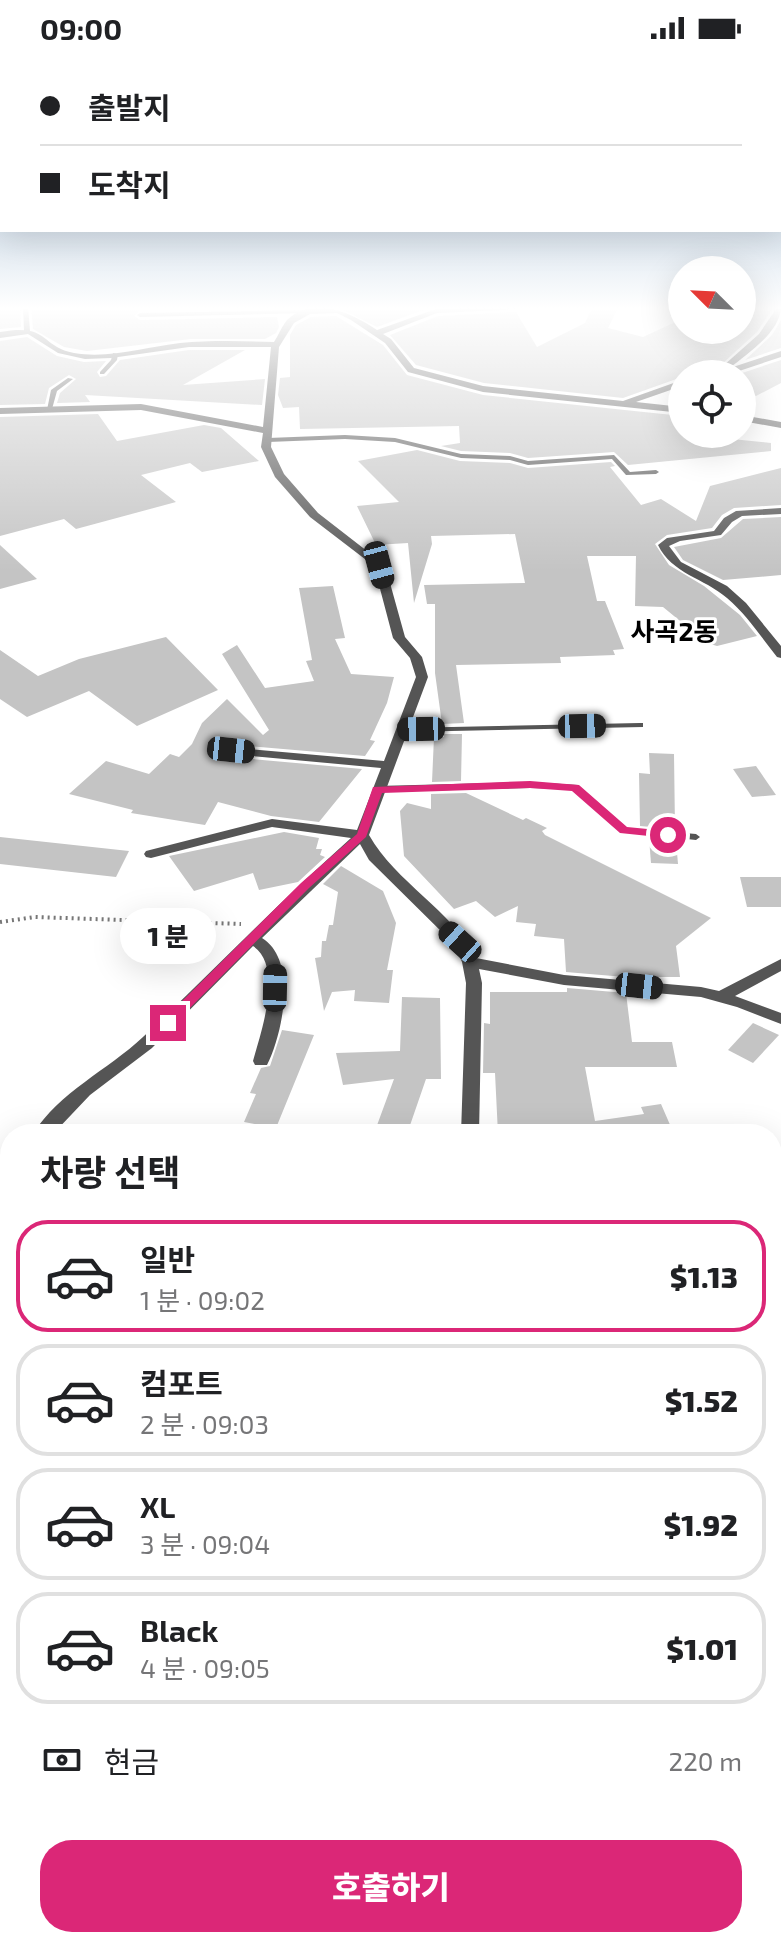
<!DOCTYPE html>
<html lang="ko">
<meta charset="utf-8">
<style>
:root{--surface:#fff;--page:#f2f2f2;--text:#202124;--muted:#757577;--line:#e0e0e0;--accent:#db2777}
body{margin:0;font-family:"Exo 2","Noto Sans KR",sans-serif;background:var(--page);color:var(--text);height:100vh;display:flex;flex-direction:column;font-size:30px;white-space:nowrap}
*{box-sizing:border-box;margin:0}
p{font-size:26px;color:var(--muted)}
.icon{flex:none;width:44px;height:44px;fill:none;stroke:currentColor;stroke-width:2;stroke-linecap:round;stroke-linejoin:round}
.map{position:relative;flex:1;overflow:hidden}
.drawer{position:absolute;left:0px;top:1068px;width:782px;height:824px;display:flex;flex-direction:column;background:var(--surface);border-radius:32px 32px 0 0;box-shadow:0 8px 32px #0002}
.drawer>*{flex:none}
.guide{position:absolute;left:0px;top:0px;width:782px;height:176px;box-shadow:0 8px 32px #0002;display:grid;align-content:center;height:176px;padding:0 40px;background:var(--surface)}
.needle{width:52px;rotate:294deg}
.controls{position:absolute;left:668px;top:200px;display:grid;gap:16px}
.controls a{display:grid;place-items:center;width:88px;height:88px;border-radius:50%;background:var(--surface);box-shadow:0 8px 32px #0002;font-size:40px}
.end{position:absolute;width:36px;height:36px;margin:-18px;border:10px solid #db2777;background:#fff;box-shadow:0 0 0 4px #fff}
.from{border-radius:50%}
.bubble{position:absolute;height:56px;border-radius:28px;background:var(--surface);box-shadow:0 8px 32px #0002;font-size:26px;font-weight:800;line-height:56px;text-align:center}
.car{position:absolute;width:24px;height:48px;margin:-24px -12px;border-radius:10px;box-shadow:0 0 6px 2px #0007;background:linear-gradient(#222 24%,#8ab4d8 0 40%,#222 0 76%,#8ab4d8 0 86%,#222 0)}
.guide b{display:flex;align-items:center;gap:28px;height:76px;font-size:30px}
.guide b+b{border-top:2px solid var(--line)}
.guide i{width:20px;height:20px;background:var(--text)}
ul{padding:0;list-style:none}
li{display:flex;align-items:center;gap:24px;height:112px;margin:0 16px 12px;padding:0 24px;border:4px solid var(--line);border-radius:32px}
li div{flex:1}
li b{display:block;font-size:30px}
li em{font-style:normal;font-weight:800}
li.active{border-color:var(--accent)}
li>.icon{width:72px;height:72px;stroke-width:1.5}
h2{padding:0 40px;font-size:36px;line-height:96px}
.pay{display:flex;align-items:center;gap:20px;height:88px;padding:0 40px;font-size:30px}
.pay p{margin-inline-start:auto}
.primary-button{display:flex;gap:16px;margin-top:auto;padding:16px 40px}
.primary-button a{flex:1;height:92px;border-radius:32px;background:var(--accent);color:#fff;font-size:32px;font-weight:800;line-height:92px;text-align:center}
.status{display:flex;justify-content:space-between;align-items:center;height:56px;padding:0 40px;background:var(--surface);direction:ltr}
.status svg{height:22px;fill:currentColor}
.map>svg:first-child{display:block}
.building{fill:#c4c4c4}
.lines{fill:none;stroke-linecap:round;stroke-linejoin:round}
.path{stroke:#777;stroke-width:4;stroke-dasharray:2 4;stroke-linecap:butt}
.lane{fill:#555;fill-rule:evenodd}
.street{fill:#555;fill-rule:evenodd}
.route{fill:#db2777}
.labels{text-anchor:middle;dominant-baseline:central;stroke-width:6;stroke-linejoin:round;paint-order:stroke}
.far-quarter-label{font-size:26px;font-weight:bold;fill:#000;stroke:#fff}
</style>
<div class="status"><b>09:00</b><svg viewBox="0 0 49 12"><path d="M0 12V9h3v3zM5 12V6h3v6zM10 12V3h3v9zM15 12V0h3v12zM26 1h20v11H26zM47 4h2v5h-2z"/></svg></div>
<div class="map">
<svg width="781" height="1892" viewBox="0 0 781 1892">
<rect width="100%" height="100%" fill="#fff"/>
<!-- building -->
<g class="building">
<path d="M 0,250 L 20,252 L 21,271 L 0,273 Z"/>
<path d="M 31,250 L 275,250 L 140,254 L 134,260 L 140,264 L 277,261 L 279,271 L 276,277 L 265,283 L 191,283 L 87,295 L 64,291 L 33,273 Z"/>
<path d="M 342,250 L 425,250 L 426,253 L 377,271 L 341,253 Z"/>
<path d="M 593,250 L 619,250 L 608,272 L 643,281 L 682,263 L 682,274 L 733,279 L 742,274 L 742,270 L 758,253 L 771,255 L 757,276 L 711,318 L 682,318 L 682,321 L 623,342 L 484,327 L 416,309 L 390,279 L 438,260 L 516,256 L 537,291 L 585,267 Z"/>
<path d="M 336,260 L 383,289 L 407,319 L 483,339 L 682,360 L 682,378 L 771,387 L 771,395 L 628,409 L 614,396 L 528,402 L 510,397 L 461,395 L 441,390 L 460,387 L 459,370 L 300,373 L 299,351 L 283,352 L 278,339 L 280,322 L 290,321 L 290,279 L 296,269 L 311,261 Z"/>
<path d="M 781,264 L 781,292 L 745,304 L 772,279 Z"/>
<path d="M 27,281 L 57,300 L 84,306 L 106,305 L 97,316 L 100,321 L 106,320 L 120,304 L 189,294 L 245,294 L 183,329 L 265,323 L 262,349 L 85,339 L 90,346 L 57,347 L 60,337 L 76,323 L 69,319 L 49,332 L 45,348 L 0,349 L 0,285 Z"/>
<path d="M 781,304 L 781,327 L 756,340 L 742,336 L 742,318 L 739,318 Z"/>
<path d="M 98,358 L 117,385 L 204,369 L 221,372 L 259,405 L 202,416 L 190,407 L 141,419 L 176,446 L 76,473 L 64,463 L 0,480 L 0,361 Z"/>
<path d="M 417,394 L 460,405 L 510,407 L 528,412 L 611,406 L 615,410 L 610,411 L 641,449 L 661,443 L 696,465 L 710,430 L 781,412 L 781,449 L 734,452 L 722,459 L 712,472 L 667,479 L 655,488 L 669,509 L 704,530 L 740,559 L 757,580 L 717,590 L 707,587 L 663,551 L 635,550 L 636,500 L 587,500 L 597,545 L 605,545 L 624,593 L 613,594 L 615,599 L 560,601 L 561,607 L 456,609 L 464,667 L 442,668 L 435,617 L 435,548 L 427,548 L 424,529 L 525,527 L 515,478 L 431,480 L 432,488 L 414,547 L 408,487 L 376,489 L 357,450 L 399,446 L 358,405 Z"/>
<path d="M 781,461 L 781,519 L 723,524 L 683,504 L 674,491 L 721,482 L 743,463 Z"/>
<path d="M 0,489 L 37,523 L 0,533 Z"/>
<path d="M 333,530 L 345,582 L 335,583 L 351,618 L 394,621 L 387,647 L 370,684 L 375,685 L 365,700 L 226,688 L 223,691 L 224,699 L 230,701 L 362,713 L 319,766 L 271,760 L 218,746 L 205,769 L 131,757 L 133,754 L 69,738 L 106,705 L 149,718 L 170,698 L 179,701 L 192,688 L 202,667 L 227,643 L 263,679 L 269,674 L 222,598 L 237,589 L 265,632 L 314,625 L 306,605 L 312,604 L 299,532 Z"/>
<path d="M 166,581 L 218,634 L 137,670 L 89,635 L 27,661 L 0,643 L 0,594 L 38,620 L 79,603 Z"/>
<path d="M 443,678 L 462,678 L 461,725 L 432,726 L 434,681 L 444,681 Z"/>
<path d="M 649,697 L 674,698 L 675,773 L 640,770 L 639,717 L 650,718 Z"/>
<path d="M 756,710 L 776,739 L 752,741 L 733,713 Z"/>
<path d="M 466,737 L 523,764 L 526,762 L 547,772 L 542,775 L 545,779 L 711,862 L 676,890 L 680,921 L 625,921 L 566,916 L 564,883 L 534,880 L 536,868 L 516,866 L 518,850 L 495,861 L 476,845 L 454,853 L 404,800 L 400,755 L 407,747 L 431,753 L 431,738 Z"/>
<path d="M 284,776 L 319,782 L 316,793 L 322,793 L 320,799 L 325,801 L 298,826 L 259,834 L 253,817 L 194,835 L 169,800 Z"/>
<path d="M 0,781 L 129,795 L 116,821 L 0,808 Z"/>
<path d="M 649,782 L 676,785 L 678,808 L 651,807 Z"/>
<path d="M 341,810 L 383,835 L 396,867 L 387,914 L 393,914 L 389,947 L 354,945 L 355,934 L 332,936 L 324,955 L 315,902 L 321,901 L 322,885 L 326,885 L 329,869 L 333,869 L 338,836 L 323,828 Z"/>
<path d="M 740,821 L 781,821 L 781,851 L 747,851 Z"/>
<path d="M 567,932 L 626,937 L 632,986 L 672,986 L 677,1011 L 585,1011 L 595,1065 L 644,1058 L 641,1051 L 661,1048 L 674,1078 L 498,1078 L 495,1017 L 483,1017 L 484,967 L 490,968 L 490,936 L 567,936 Z"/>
<path d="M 402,941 L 440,942 L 441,1023 L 426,1023 L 407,1078 L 376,1072 L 394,1023 L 343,1029 L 336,997 L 400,995 Z"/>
<path d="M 753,967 L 779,979 L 753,1007 L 728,994 Z"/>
<path d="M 282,974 L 314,979 L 276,1072 L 244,1066 L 256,1038 L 250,1037 L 261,1012 L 270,1010 Z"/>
</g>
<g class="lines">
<!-- path -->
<path class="path" d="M 0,866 L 35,861 L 241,868"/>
<!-- lane -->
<g class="lane">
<path d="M 23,250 L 28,250 L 30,275 L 27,277 L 24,275 Z"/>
<path d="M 308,254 L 310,257 L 140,261 L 137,259 L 140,257 Z"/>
<path d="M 113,297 L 118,298 L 117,304 L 104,318 L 100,318 L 100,316 L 111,304 Z"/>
<path d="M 68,322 L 73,323 L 57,335 L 52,353 L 47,354 L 51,334 Z"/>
<path d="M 345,379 L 395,382 L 461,398 L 510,400 L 528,405 L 614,399 L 630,416 L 656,414 L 659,416 L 656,418 L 626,419 L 612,403 L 528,409 L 510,404 L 461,402 L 395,386 L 345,383 L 268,386 L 265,384 L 268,382 Z"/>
<path d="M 640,667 L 643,667 L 643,671 L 404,676 L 400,674 L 404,672 Z"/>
<path d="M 530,726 L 578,729 L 627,772 L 696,778 L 700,781 L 696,784 L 621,776 L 573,733 L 530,732 L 377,736 L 373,733 L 377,730 Z"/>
</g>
<!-- street -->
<g class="street">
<path d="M 494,250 L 544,250 L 540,252 L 437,257 L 383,278 L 391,283 L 414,312 L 483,330 L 623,345 L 682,324 L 682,330 L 636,346 L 682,351 L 682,357 L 483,336 L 408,316 L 385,287 L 351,264 L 337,257 L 310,258 L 294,267 L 279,291 L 271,391 L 284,418 L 318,457 L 385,509 L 405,581 L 422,601 L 428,621 L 369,779 C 396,827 451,853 476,902 L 564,919 L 701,931 L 719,935 L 781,903 L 781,915 L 735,940 L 781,957 L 781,968 L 737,951 L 701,941 L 564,929 L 479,913 L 482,927 L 479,1078 L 461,1078 L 466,927 L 462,906 L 454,888 L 369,804 L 360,788 L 262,882 C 298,904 283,977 267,1009 L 255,1009 L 253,1005 C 261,976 284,911 253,890 L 152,992 L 90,1039 L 53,1078 L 33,1078 C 59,1036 108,1014 143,981 C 213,915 279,846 351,782 L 272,771 L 151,802 L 146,801 L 144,798 L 146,795 L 272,763 L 357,774 L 381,712 L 231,698 L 226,697 L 226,691 L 384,705 L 416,621 L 410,602 L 393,582 L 374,510 L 310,461 L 275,421 L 261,391 L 263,377 L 141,354 L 0,358 L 0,352 L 141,348 L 263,371 L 271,291 L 189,291 L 111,302 L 85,303 L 58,297 L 28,278 L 0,282 L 0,276 C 50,267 39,290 74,297 C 109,303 146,291 180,287 C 211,284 242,285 274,286 C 278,280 282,270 287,264 C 314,238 353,258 377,274 L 436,253 Z"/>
<path d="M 778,250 L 781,250 C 781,276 748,297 730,312 L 781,295 L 781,301 L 730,318 L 714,318 L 759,278 Z"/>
<path d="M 742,359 L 781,366 L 781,372 L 742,365 Z"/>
<path d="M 781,452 L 781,458 L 742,460 L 732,466 L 721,479 L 680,485 L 669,490 L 681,506 L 727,530 L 746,547 L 781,590 L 781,602 L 777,601 C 761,581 747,559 727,542 C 704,522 672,518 658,489 L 667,482 L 714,475 L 724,462 L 736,455 Z"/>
<path d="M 10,1316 L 10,1335 L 0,1339 L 0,1320 Z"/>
<path d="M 10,1785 L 10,1811 L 0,1815 L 0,1789 Z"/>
</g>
</g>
<!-- sky -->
<linearGradient id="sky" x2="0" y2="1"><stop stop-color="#8cadcc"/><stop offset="0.49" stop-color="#fff"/><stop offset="1" stop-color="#fff" stop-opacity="0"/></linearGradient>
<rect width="781" height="515" fill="url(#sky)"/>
<!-- route -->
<path class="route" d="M 530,725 L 579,729 L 627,771 L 668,775 L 674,779 L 668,782 L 620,777 L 572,735 L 530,732 L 382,737 L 366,781 L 309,832 L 172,970 L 163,970 L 163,964 L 301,827 L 357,778 L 373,731 Z"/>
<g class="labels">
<!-- far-quarter labels -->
<g class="far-quarter-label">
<text x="674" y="574">사곡2동</text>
</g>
</g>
</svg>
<div class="controls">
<a><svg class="needle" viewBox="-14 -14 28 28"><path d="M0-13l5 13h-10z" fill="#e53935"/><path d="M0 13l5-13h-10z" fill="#757577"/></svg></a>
<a><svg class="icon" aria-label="locate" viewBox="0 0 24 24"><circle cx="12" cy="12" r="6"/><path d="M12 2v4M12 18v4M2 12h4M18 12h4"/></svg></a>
</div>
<i class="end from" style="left:668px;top:779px"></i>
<i class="end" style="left:168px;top:967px"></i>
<div class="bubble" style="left:120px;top:852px;width:96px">1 분</div>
<i class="car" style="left:379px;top:509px;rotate:165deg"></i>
<i class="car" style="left:582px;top:670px;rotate:89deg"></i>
<i class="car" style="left:421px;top:673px;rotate:269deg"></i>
<i class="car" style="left:231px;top:694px;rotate:96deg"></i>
<i class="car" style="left:460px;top:886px;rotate:312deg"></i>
<i class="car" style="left:639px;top:930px;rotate:96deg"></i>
<i class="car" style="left:275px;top:932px;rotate:1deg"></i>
<div class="guide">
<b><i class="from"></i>출발지</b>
<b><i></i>도착지</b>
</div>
<section class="drawer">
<h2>차량 선택</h2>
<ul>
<li class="active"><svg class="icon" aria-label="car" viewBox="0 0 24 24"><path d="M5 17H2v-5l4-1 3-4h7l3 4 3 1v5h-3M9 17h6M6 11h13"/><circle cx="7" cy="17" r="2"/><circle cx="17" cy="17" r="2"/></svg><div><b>일반</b><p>1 분 · 09:02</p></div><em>$1.13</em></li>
<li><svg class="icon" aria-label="car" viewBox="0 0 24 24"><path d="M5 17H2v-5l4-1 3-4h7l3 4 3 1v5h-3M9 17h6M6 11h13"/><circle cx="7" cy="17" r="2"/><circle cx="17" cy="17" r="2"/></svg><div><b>컴포트</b><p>2 분 · 09:03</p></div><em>$1.52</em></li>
<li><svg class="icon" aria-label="car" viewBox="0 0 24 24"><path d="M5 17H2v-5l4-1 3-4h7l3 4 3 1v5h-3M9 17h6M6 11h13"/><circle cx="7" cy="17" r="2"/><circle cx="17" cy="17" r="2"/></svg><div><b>XL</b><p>3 분 · 09:04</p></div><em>$1.92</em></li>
<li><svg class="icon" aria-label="car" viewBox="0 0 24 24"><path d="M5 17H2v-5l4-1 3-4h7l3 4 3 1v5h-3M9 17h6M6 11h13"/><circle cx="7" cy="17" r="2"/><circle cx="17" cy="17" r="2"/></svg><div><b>Black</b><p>4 분 · 09:05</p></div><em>$1.01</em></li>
</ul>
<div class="pay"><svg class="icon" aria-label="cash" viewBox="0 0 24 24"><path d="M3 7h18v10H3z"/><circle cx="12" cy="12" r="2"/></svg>현금<p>220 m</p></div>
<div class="primary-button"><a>호출하기</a></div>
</section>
</div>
